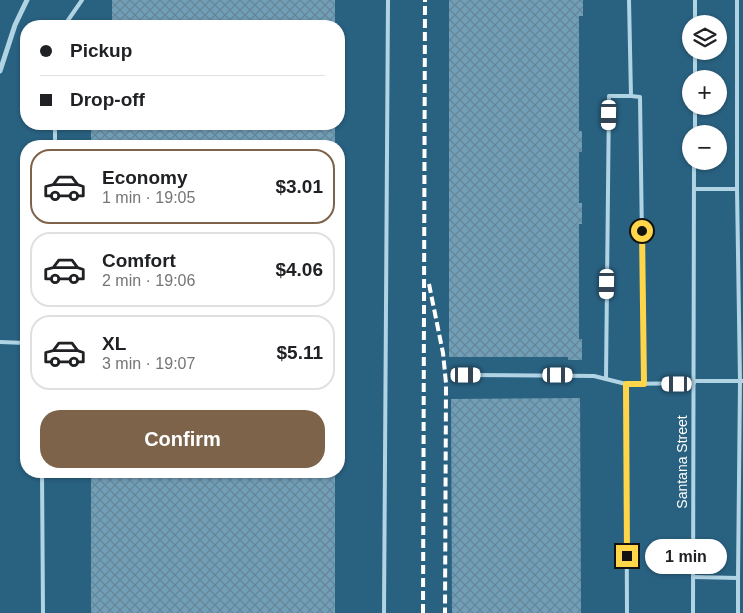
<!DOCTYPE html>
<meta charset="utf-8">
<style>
:root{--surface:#fff;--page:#f6f6f6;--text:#202124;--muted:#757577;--line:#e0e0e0;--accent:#7c634a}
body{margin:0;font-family:Arial,sans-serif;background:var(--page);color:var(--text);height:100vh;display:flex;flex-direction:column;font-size:19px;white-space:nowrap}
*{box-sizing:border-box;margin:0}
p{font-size:16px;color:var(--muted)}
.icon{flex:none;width:28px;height:28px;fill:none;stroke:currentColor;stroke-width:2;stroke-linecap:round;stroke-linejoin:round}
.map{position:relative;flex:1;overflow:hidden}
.details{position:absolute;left:20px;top:140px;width:325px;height:338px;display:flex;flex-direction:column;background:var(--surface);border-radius:20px;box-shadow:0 1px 4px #0004}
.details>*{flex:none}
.banner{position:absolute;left:20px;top:20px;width:325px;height:110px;border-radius:20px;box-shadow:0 1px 4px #0004;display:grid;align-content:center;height:110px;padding:0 20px;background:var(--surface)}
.controls{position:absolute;left:682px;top:15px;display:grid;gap:10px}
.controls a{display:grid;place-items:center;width:45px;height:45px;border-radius:50%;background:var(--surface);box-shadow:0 1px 4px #0004;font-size:25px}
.end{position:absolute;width:22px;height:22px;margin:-11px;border:6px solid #ffd54a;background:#111;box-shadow:0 0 0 2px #111}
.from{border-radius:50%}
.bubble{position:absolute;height:35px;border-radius:18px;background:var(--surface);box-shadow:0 1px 4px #0004;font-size:16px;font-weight:800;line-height:35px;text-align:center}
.car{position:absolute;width:15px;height:30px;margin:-15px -8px;border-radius:6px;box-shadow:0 0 4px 1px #0007;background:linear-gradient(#fff 24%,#345 0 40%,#fff 0 76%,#345 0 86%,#fff 0)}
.banner b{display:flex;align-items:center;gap:18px;height:48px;font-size:19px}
.banner b+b{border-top:1px solid var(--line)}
.banner i{width:12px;height:12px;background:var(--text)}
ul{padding:9px 0 0;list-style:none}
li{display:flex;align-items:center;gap:15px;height:75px;margin:0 10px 8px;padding:0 10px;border:2px solid var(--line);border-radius:20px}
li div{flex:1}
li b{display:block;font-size:19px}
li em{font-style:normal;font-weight:800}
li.selected{border-color:var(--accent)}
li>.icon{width:45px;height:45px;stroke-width:1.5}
.cta{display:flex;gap:10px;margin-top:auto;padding:10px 20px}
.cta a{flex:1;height:58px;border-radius:20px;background:var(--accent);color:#fff;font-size:20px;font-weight:800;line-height:58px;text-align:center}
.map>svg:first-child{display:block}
.building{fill:url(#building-cross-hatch)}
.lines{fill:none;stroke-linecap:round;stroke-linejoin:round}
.service{stroke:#b1d4e5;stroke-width:4}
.minor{stroke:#b1d4e5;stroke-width:5}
.rail{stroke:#fff;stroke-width:4;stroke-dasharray:9 4;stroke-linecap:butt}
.route{stroke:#ffd54a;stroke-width:6}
.labels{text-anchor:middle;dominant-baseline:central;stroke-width:5;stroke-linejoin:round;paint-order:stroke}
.street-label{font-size:14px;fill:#fff;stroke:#296180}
</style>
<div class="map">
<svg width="743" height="613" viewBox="0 0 743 613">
<defs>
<pattern id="building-cross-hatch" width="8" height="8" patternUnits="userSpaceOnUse" patternTransform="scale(1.25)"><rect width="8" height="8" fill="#719fb8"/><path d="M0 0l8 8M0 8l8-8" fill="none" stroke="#668698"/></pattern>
</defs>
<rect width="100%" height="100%" fill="#296180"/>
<!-- building -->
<g class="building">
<rect x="112" y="0" width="223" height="26"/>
<path d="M 449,0 L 583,0 L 583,16 L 579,16 L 579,131 L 582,131 L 582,152 L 579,152 L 579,203 L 582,203 L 582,224 L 579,224 L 579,339 L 582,339 L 582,360 L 568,360 L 568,357 L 449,357 Z"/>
<rect x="91" y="124" width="244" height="22"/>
<path d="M 580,398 L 581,613 L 452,613 L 451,399 Z"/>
<rect x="91" y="471" width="244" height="142"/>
</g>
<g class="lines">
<!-- service -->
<g class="service">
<path d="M 695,24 L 695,0"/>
<path d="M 64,26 L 82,0"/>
<path d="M 695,79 L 695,51"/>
<path d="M 631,96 L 640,97 L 644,384"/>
<path d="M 695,134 L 695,106"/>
<path d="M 55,146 L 55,124"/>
<path d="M 694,189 L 737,189 L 737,0"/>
<path d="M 737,189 L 740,381 L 743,381"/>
<path d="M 0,342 L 26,343"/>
<path d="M 466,375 L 594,376 L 626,384"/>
<path d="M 606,379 L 609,96 L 631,96 L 629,0"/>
<path d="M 42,471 L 43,613"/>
<path d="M 693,577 L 738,578 L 740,381 L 694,381"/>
<path d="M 384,613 L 388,0"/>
<path d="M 627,613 L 626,384 L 694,383"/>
<path d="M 693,613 L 694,161"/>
<path d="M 738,613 L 738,578"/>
</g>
<!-- minor -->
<path class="minor" d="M 0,71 L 15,25 L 27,0"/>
<!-- rail -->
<g class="rail">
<path d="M 429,284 L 443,353 L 446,383 L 445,613"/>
<path d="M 423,613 L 425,0"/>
</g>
</g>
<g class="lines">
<!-- route -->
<path class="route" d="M 627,556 L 626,384 L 644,384 L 642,231"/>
</g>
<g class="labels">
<!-- street labels -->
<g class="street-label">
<text transform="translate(682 462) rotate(-90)">Santana Street</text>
</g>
</g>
</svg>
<div class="controls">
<a><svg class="icon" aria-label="layers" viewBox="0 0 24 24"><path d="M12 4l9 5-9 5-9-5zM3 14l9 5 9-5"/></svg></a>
<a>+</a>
<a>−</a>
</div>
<i class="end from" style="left:642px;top:231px"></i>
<i class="end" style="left:627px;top:556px"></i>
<div class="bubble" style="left:645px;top:539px;width:82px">1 min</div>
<i class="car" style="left:609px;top:115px;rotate:181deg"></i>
<i class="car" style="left:607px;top:284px;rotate:181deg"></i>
<i class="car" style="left:466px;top:375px;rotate:90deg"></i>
<i class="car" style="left:558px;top:375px;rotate:90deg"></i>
<i class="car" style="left:677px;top:384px;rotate:270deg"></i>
<div class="banner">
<b><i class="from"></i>Pickup</b>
<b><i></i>Drop-off</b>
</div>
<section class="details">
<ul>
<li class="selected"><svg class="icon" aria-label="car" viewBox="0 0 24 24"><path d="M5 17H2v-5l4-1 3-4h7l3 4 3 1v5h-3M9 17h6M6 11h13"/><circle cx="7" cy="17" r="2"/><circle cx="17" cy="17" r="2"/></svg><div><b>Economy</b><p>1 min · 19:05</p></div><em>$3.01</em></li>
<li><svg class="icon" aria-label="car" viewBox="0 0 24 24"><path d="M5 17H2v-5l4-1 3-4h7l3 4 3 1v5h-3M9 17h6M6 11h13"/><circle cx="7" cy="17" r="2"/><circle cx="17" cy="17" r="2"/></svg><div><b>Comfort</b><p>2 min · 19:06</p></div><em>$4.06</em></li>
<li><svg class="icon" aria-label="car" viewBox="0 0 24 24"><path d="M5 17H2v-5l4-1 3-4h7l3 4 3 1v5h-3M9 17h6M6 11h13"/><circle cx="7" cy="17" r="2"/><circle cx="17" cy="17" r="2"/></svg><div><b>XL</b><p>3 min · 19:07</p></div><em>$5.11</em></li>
</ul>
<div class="cta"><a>Confirm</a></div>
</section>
</div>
